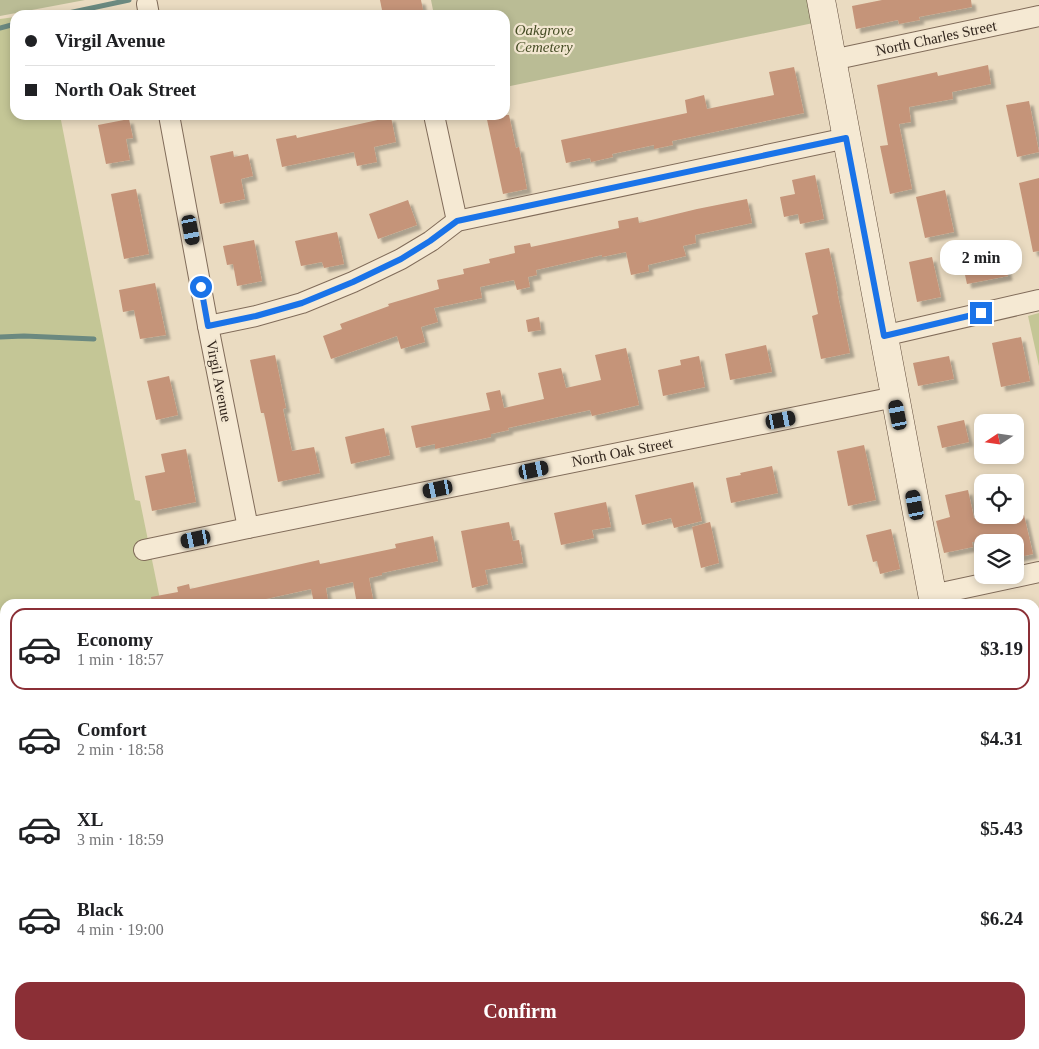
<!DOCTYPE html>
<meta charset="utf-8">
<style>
:root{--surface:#fff;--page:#f6f6f6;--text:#202124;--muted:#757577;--line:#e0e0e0;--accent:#8b2f36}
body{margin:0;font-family:"Times New Roman",serif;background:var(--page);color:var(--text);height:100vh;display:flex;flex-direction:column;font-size:19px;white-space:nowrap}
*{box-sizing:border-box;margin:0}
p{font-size:16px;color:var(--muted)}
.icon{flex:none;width:28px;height:28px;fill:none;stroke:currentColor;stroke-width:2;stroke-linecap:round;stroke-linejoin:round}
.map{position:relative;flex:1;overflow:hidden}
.side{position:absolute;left:0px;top:599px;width:1040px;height:451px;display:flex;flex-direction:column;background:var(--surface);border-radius:15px 15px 0 0;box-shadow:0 2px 8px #0003}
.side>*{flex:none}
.top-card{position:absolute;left:10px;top:10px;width:500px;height:110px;border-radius:15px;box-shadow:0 2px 8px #0003;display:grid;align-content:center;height:110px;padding:0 15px;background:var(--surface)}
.needle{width:32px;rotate:257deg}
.controls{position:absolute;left:974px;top:414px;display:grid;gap:10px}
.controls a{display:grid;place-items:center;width:50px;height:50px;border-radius:10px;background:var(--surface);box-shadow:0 2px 8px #0003;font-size:25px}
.end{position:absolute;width:22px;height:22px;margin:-11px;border:6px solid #1a73e8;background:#fff;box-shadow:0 0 0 2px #fff}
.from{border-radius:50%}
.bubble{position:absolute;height:35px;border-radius:15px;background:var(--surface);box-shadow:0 2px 8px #0003;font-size:16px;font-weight:800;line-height:35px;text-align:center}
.car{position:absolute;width:15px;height:30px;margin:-15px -8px;border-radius:6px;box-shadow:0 0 4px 1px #0007;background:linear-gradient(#222 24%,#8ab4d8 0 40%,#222 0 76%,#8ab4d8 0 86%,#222 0)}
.top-card b{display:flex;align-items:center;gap:18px;height:48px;font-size:19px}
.top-card b+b{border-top:1px solid var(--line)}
.top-card i{width:12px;height:12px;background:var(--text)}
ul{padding:9px 0 0;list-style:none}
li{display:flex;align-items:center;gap:15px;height:82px;margin:0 10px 8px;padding:0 5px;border:2px solid transparent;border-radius:15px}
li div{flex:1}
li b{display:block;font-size:19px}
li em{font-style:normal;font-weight:800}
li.on{border-color:var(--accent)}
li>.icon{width:45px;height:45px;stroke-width:1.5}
.button{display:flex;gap:10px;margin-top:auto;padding:10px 15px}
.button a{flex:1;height:58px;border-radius:15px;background:var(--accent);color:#fff;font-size:20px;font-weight:800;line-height:58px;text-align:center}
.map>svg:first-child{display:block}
.green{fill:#c4c696}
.cemetery{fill:#babc95}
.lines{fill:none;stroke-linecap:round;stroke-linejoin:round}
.stream{stroke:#6b8980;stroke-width:5}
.building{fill:#c59479;filter:url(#shadow)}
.street-casing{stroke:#816c5a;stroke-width:22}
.secondary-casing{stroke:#634e3d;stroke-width:29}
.path{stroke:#816c5a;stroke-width:3;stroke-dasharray:4 2.5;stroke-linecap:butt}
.street{stroke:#f5e9d3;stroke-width:20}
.secondary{stroke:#f5e9d3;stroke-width:28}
.route{stroke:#1a73e8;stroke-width:6}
.labels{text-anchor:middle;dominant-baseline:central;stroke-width:4.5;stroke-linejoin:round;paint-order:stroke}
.park-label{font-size:15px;font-style:italic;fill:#464d25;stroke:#f2e6d0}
.street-label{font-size:15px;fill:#32261d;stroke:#f2e6d0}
</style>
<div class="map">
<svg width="1039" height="1049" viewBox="0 0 1039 1049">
<defs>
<filter id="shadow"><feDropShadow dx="4.5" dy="4.5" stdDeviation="1" flood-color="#0004"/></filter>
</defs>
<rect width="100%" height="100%" fill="#eadbc1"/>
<!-- green -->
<g class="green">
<path d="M 15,17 L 15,115 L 60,115 L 135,500 L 140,501 L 161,604 L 5,604 L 5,1025 L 0,1026 L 0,19 Z"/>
<path d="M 1039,313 L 1039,366 L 1028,316 Z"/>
</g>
<!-- cemetery -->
<g class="cemetery">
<path d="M 0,0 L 85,0 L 0,16 Z"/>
<path d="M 431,0 L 813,0 L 818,22 L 505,87 L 505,15 L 434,15 Z"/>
</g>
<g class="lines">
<!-- stream -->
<g class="stream">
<path d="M 59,15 L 129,0"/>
<path d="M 0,28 L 15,24"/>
<path d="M 0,337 L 24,336 L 94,339"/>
</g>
</g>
<!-- building -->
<g class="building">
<path d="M 380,0 L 421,0 L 424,15 L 383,15 Z"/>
<path d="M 882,0 L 971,0 L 972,7 L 919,17 L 920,20 L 899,24 L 898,20 L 856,29 L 852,6 Z"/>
<path d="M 988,65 L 991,84 L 952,92 L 953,99 L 909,107 L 911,122 L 899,124 L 912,189 L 890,194 L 880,146 L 888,145 L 877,85 L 937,72 L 938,76 Z"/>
<path d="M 794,67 L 804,113 L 672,141 L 673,145 L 654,149 L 654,145 L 612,154 L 613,157 L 591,162 L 590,158 L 566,163 L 561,140 L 687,113 L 685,100 L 704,95 L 707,109 L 774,95 L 769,72 Z"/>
<path d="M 1029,101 L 1039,152 L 1017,157 L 1006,105 Z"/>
<path d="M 486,115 L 509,115 L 516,148 L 519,147 L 527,189 L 503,194 Z"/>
<path d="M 391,117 L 396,142 L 374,147 L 377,162 L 357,166 L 354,152 L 282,167 L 276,139 L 296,135 L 297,138 Z"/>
<path d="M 129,119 L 133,138 L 126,139 L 130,160 L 106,164 L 98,125 Z"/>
<path d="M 233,151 L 234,157 L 248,154 L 253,176 L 241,179 L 245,199 L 220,204 L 210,156 Z"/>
<path d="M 815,175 L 824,219 L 800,224 L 798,214 L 784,217 L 780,197 L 795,194 L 792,180 Z"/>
<path d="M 1039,178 L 1039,251 L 1033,252 L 1019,183 Z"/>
<path d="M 136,189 L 149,254 L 124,259 L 111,194 Z"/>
<path d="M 945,190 L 954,232 L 925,238 L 916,197 Z"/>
<path d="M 747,199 L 752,223 L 695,235 L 696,243 L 683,246 L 686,256 L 648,265 L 649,271 L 631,275 L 626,252 L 602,257 L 602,255 L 536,270 L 537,275 L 528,277 L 530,287 L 517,290 L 514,280 L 480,287 L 482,298 L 434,308 L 438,322 L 421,327 L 425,342 L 401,349 L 397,336 L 331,359 L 323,336 L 342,329 L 340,324 L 389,306 L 388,304 L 439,289 L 437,280 L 464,274 L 463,269 L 490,263 L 489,259 L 515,253 L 514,246 L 530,243 L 531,247 L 619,228 L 618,221 L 638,217 L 639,223 L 697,209 Z"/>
<path d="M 408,200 L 417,225 L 378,239 L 369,214 Z"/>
<path d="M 337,232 L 344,264 L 324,268 L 322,262 L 301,266 L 295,241 Z"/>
<path d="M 254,240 L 262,281 L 237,286 L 233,264 L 227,265 L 223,246 Z"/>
<path d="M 829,248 L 838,291 L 837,291 L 850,353 L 821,359 L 812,316 L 818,314 L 805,253 Z"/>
<path d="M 1002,248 L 1008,276 L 967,284 L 961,257 Z"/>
<path d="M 932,257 L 941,297 L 917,302 L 909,262 Z"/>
<path d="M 155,283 L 166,335 L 140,339 L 134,310 L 123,312 L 119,290 Z"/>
<path d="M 539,317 L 541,330 L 528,332 L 526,320 Z"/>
<path d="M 1021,337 L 1030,381 L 1001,387 L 992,343 Z"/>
<path d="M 766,345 L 772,372 L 730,380 L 725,354 Z"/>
<path d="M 626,348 L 639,405 L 592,416 L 590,410 L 508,428 L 509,430 L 491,434 L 491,437 L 435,449 L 435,444 L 416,448 L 411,426 L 490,410 L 486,393 L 500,390 L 504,408 L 544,399 L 538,373 L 561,368 L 566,388 L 601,380 L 595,355 Z"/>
<path d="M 275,355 L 286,408 L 283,409 L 292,451 L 314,447 L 320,473 L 278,482 L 264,413 L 261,413 L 250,360 Z"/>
<path d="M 699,356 L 705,387 L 663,396 L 658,370 L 681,365 L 680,360 Z"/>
<path d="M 949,356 L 954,379 L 918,386 L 913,363 Z"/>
<path d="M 169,376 L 178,415 L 156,420 L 147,381 Z"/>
<path d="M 964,420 L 969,442 L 942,448 L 937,426 Z"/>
<path d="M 384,428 L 390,455 L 351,464 L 345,437 Z"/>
<path d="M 864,445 L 876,500 L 848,506 L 837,451 Z"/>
<path d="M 186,449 L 196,502 L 152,511 L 145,476 L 165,472 L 161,454 Z"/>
<path d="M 772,466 L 778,493 L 731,503 L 726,478 L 741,475 L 740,473 Z"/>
<path d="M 693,482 L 702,521 L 674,528 L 671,518 L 642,525 L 635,495 Z"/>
<path d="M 968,490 L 974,518 L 987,515 L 1024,515 L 1033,554 L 1015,558 L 1015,542 L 972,542 L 973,547 L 944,553 L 936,521 L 950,517 L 945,495 Z"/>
<path d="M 606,502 L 611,527 L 592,530 L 594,538 L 561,545 L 554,513 Z"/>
<path d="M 509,522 L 513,541 L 519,540 L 523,563 L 485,570 L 488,584 L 472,588 L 461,531 Z"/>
<path d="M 710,522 L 719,563 L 701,568 L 692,527 Z"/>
<path d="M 891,529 L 900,569 L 880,574 L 877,561 L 873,562 L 866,535 Z"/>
<path d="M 433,536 L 438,561 L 382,573 L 382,575 L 369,578 L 374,604 L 357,604 L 353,582 L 326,588 L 328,600 L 314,603 L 311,589 L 266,599 L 266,600 L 251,604 L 152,604 L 151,597 L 178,592 L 177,587 L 189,584 L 190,589 L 319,560 L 320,564 L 396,548 L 395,544 Z"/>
</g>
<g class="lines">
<!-- street casing -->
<g class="street-casing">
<g id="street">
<path d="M 147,4 L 149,15"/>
<path d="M 832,60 L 1039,16"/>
<path d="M 169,115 L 208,326 L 248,528"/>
<path d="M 434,115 L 457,221"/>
<path d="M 208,326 L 256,316 L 302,303 L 353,282 L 401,259 L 431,241 L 457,221 L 847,138"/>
<path d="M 883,336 L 1039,300"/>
<path d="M 144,550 L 248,528 L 895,397"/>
<path d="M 932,595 L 1039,572"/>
<path d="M 174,1045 L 175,1049"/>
<path d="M 395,1045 L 397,1049"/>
</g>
</g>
<!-- secondary casing -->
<g class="secondary-casing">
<g id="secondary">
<path d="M 821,0 L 934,604"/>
<path d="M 1035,847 L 1039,846"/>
<path d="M 0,1045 L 5,1044"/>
<path d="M 1019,1045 L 1020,1049"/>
</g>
</g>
<!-- path -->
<path class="path" d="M 0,769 L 5,793"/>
<!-- street -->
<use href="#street" class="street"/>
<!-- secondary -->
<use href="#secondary" class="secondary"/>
</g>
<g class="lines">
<!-- route -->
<path class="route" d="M 201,287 L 208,326 L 256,316 L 302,303 L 353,282 L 401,259 L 430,241 L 457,221 L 846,138 L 884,336 L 981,313"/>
</g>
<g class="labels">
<!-- park labels -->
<g class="park-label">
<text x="544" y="30">Oakgrove<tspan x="544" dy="17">Cemetery</tspan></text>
</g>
<!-- street labels -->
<g class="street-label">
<text transform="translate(936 38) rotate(-12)">North Charles Street</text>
<text transform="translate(219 381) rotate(79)">Virgil Avenue</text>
<text transform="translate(622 452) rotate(-11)">North Oak Street</text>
</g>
</g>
</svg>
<div class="controls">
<a><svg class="needle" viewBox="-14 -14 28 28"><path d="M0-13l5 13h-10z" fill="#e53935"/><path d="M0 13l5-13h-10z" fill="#757577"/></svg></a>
<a><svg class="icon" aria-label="locate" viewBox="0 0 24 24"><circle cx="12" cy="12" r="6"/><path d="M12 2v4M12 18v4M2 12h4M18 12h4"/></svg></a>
<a><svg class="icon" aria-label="layers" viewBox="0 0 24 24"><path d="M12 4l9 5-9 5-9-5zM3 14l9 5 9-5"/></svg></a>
</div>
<i class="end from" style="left:201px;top:287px"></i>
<i class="end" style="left:981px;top:313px"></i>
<div class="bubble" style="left:940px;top:240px;width:82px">2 min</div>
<i class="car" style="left:191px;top:230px;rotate:169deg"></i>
<i class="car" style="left:898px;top:415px;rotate:349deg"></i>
<i class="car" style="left:781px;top:420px;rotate:79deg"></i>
<i class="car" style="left:534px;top:470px;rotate:78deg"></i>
<i class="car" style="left:438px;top:489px;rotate:258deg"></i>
<i class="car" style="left:915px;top:505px;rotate:349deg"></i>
<i class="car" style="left:196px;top:539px;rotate:258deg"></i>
<div class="top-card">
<b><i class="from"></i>Virgil Avenue</b>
<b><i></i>North Oak Street</b>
</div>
<section class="side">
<ul>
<li class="on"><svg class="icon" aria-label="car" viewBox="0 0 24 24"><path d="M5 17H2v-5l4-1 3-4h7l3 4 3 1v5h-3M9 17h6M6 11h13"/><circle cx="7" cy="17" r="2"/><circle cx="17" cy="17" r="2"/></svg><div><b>Economy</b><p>1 min · 18:57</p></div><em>$3.19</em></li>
<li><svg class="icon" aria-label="car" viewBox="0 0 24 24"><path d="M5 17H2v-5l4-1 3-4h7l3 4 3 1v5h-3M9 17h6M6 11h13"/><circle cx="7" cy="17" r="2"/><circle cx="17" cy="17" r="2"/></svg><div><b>Comfort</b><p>2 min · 18:58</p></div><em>$4.31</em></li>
<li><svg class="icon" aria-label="car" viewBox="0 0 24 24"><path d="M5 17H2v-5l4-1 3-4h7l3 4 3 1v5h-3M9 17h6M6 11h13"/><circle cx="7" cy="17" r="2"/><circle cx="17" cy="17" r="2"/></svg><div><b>XL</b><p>3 min · 18:59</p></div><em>$5.43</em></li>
<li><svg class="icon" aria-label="car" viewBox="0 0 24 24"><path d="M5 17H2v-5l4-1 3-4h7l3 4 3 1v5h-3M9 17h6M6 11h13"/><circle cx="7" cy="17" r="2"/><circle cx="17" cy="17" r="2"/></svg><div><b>Black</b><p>4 min · 19:00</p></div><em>$6.24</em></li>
</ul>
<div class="button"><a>Confirm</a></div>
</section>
</div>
